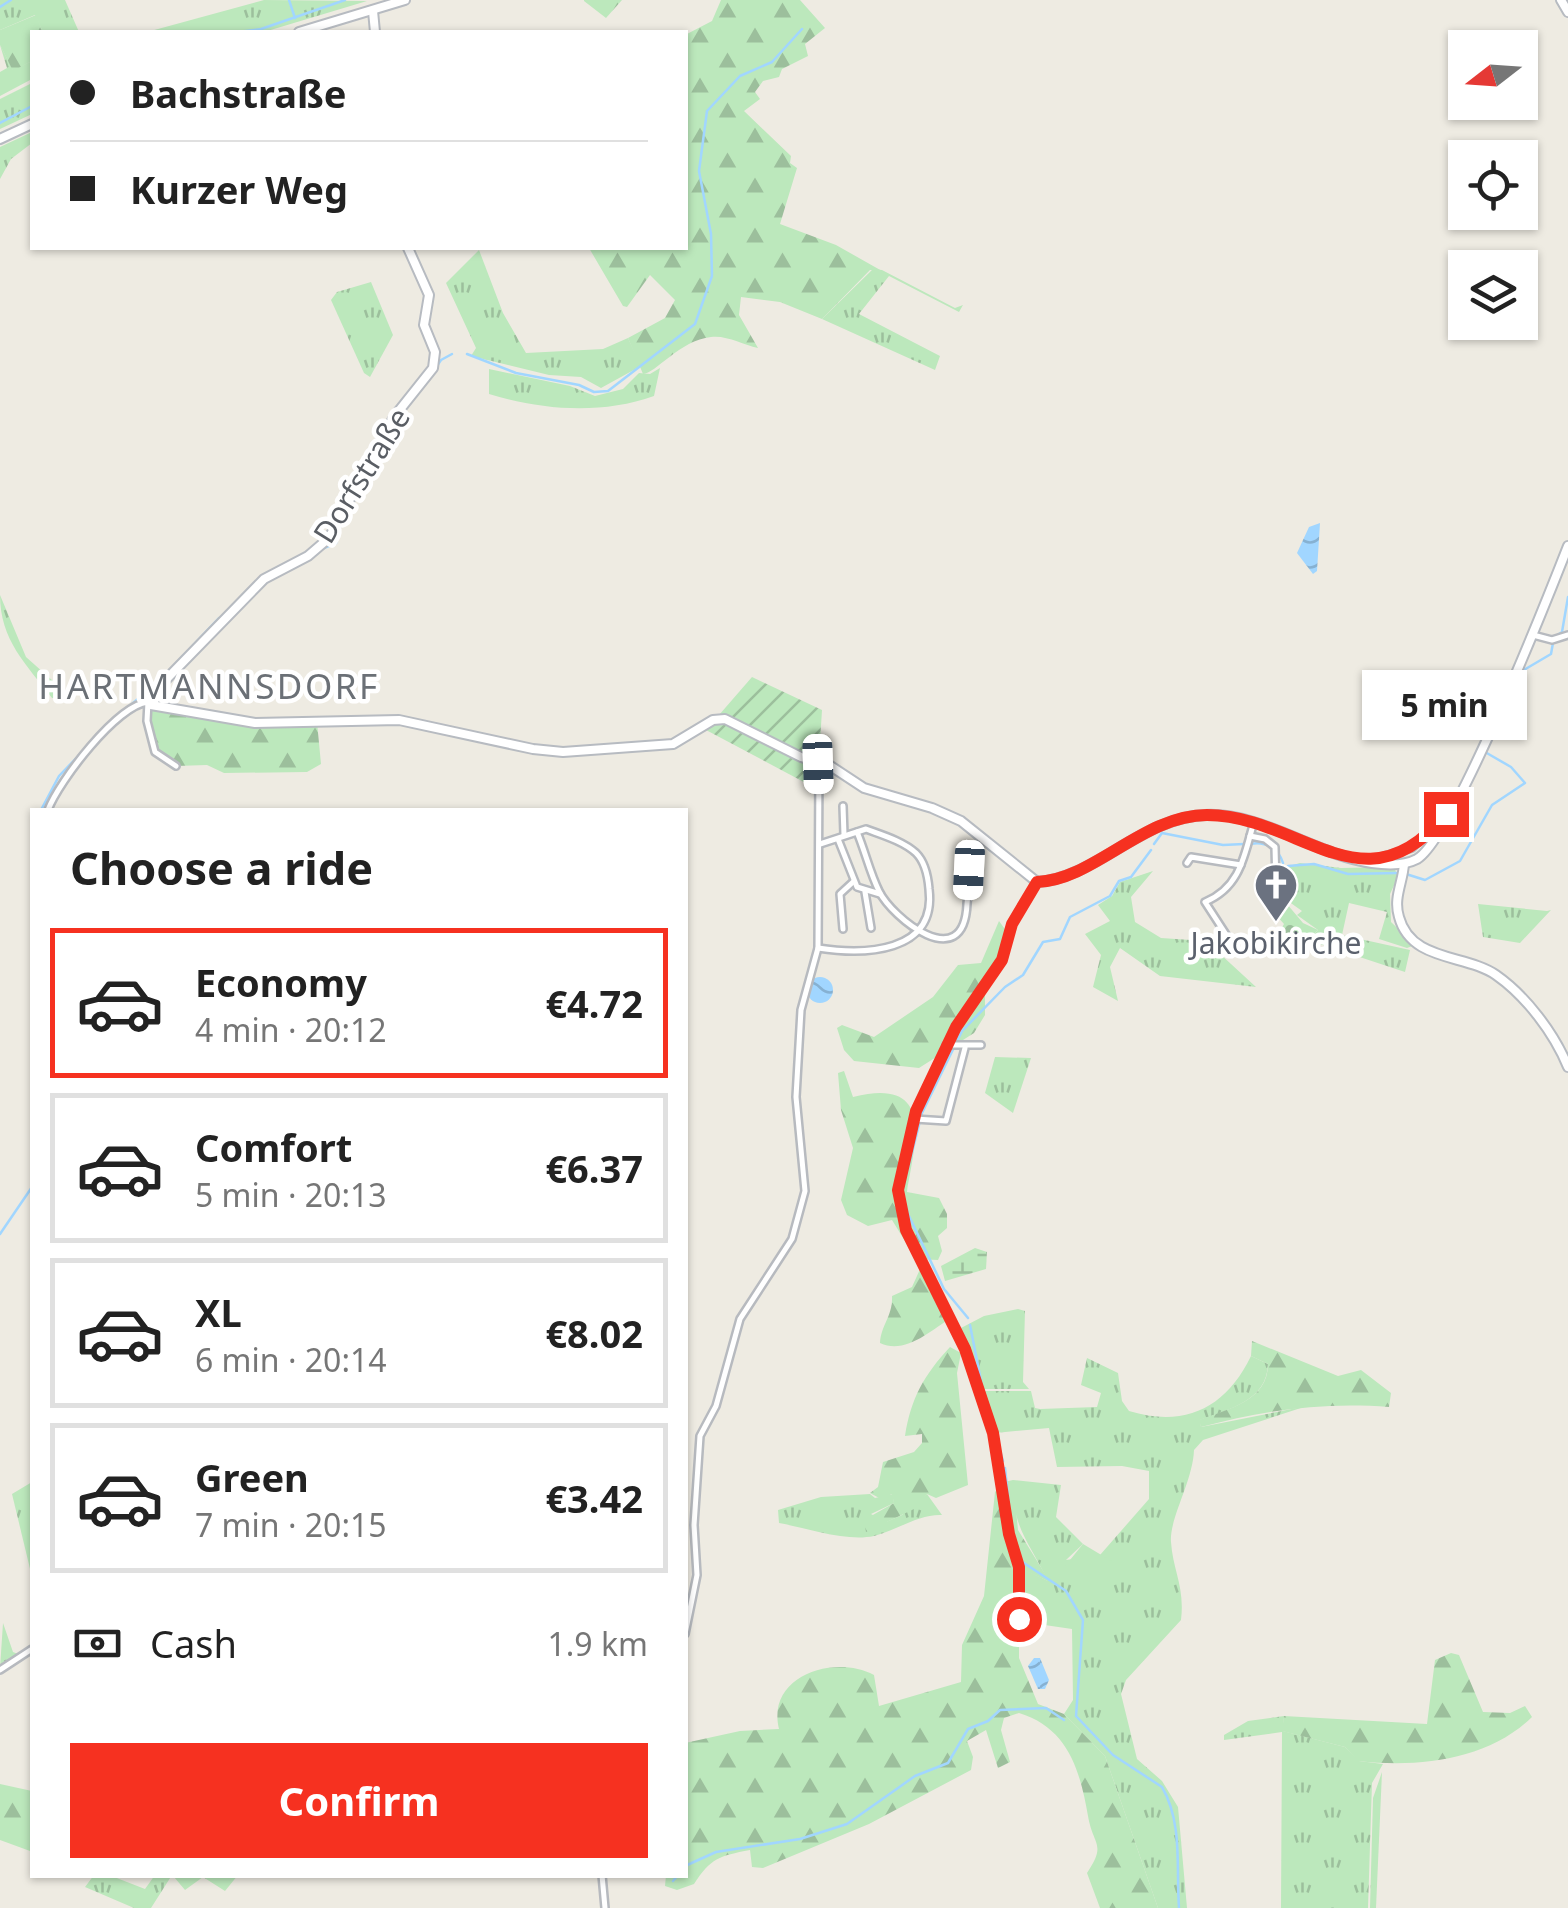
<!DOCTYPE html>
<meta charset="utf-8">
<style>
:root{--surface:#fff;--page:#f6f6f6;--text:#222;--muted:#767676;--line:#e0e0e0;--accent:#f63120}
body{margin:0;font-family:"Noto Sans",sans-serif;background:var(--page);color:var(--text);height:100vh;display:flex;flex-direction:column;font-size:38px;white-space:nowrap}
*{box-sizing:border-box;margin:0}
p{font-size:32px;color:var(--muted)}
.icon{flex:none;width:55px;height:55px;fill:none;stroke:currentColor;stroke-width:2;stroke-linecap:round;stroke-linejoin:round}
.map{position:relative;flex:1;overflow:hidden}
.drawer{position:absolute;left:30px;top:808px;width:658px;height:1070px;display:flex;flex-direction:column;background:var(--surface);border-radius:0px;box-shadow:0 2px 8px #0004}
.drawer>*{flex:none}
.top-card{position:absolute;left:30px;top:30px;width:658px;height:220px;border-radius:0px;box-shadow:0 2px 8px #0004;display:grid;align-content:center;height:220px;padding:0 40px;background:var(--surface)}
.needle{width:65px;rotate:253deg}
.fabs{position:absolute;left:1448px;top:30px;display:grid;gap:20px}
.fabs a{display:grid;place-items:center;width:90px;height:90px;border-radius:0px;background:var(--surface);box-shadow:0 2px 8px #0004;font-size:50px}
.end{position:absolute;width:45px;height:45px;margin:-22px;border:12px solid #f63120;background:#fff;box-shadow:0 0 0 5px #fff}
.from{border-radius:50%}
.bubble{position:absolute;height:70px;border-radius:0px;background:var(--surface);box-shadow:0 2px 8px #0004;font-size:32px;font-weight:700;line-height:70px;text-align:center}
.car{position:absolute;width:30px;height:60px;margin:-30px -15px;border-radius:12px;box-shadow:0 0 8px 2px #0007;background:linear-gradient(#fff 24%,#345 0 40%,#fff 0 76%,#345 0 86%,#fff 0)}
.top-card b{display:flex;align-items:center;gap:35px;height:95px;font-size:38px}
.top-card b+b{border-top:2px solid var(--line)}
.top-card i{width:25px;height:25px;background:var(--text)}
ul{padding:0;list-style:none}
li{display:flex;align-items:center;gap:30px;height:150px;margin:0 20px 15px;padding:0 20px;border:5px solid var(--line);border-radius:0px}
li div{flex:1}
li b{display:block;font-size:38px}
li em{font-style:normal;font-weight:700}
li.on{border-color:var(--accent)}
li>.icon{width:90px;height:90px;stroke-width:1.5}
h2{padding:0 40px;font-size:45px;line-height:120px}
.pay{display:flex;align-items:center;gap:25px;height:110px;padding:0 40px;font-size:38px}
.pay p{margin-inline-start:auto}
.primary-button{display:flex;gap:20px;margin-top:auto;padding:20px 40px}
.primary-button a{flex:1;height:115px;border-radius:0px;background:var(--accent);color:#fff;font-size:40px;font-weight:700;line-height:115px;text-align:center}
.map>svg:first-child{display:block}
.grass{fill:url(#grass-tufts)}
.forest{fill:url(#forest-firs)}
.wetland{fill:url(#wetland-marsh)}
.cemetery{fill:url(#cemetery-stones)}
.garden{fill:url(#garden-furrows)}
.pitch{fill:#bce8bc}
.water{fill:url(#water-waves)}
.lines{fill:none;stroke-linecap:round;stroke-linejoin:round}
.stream{stroke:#a1d6ff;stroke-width:2.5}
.street-casing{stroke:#b7babf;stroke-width:10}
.secondary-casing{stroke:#b7bbc1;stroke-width:12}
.street{stroke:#fff;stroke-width:5}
.secondary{stroke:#fff;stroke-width:8}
.route{stroke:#f63120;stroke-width:12}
.labels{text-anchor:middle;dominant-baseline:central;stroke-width:9;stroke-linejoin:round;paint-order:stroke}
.street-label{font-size:30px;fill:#5a5e64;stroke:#fff}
.worship-label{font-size:30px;fill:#5b616d;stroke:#fff}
.quarter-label{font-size:35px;letter-spacing:2.5px;fill:#6b7076;stroke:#fff}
</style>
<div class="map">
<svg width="1568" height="1908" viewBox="0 0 1568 1908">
<defs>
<pattern id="grass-tufts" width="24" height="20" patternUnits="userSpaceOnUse" patternTransform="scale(2.5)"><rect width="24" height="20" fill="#bce8bc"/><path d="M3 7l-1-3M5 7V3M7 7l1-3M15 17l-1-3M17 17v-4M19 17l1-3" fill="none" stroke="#9cbf9c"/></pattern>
<pattern id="forest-firs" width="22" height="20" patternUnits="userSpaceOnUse" patternTransform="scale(2.5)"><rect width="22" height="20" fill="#bce8bc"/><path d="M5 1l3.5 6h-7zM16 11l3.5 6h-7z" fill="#9cbf9c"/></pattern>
<pattern id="wetland-marsh" width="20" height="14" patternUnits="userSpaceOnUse" patternTransform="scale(2.5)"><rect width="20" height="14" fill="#bce8bc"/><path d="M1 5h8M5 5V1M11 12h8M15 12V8" fill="none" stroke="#9cbf9c"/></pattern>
<pattern id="cemetery-stones" width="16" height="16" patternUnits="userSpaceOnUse" patternTransform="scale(2.5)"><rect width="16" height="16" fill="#bce8bc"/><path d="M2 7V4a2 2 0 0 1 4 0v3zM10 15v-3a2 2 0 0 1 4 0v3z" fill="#9cbf9c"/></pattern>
<pattern id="garden-furrows" width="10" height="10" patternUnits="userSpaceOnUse" patternTransform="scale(2.5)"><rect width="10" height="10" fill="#bce8bc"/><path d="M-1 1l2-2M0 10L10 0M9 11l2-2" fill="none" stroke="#9cbf9c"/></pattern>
<pattern id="water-waves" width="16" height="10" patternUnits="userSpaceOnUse" patternTransform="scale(2.5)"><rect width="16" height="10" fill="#a1d6ff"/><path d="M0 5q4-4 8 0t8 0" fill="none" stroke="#86b1d2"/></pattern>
</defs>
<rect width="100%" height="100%" fill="#eeebe2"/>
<!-- grass -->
<g class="grass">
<path d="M 0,0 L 65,0 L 79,32 L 43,32 L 35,15 L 0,30 Z"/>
<path d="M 264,0 L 367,1 L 264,32 L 147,32 Z"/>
<path d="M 0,45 L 13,70 L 32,61 L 32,79 L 0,96 L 0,72 L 7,68 Z"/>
<path d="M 32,83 L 32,114 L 0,129 L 0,99 Z"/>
<path d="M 32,132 L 32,143 L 11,159 L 0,179 L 0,147 Z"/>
<path d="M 479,250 L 503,313 L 526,353 L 603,349 L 628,338 L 641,366 L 601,388 L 581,377 L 549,375 L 471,356 L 476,348 L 446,283 Z"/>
<path d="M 873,269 L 882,270 L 955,308 L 963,305 L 959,312 L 889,276 L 859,314 L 940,356 L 935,370 L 822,319 Z"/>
<path d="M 371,282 L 393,335 L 370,377 L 364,373 L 331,300 L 337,292 Z"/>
<path d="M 660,368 L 654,396 C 601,415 541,410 489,394 L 489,369 L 570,386 L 595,396 L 623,389 L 639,373 L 650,374 Z"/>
<path d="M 0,595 L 26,657 L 71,697 L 52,698 C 26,664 0,640 0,595 Z"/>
<path d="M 1300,863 L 1341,868 L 1394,867 L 1398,877 L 1390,894 L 1391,922 L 1415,945 L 1407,948 L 1379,939 L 1387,912 L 1349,903 L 1342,935 L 1410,950 L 1405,972 L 1308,940 L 1318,930 L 1297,915 L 1302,911 L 1288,901 L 1277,884 L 1282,868 Z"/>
<path d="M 1153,871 L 1131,897 L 1135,922 L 1161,938 L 1206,941 L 1256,987 L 1160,976 L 1120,948 L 1110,967 L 1118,1001 L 1093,987 L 1101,955 L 1085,934 L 1110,921 L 1098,905 L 1112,896 L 1120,882 Z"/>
<path d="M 1478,904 L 1547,911 L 1551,910 L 1520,943 L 1483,937 Z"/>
<path d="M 995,1057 L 1031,1058 L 1013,1113 L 985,1093 Z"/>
<path d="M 1018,1309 L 1025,1311 L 1023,1382 L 1029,1389 L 978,1389 L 961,1328 L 984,1316 Z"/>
<path d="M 1251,1356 L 1268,1364 C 1267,1401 1229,1409 1200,1420 L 1201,1427 L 1307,1406 L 1203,1440 L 1194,1450 C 1193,1481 1169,1519 1171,1542 C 1173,1571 1185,1587 1181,1620 L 1126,1680 L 1121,1694 L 1137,1759 L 1162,1781 L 1178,1807 L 1187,1908 L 1158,1908 L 1105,1756 L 1064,1714 L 1073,1700 L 1072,1629 L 1024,1622 L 1021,1568 L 1048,1581 C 1030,1543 1011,1527 1013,1480 L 1061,1485 L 1056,1517 L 1083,1544 L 1066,1560 L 1100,1555 L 1149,1499 L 1149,1471 L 1122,1466 L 1057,1467 L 1049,1428 L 995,1433 L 979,1391 L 1031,1391 L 1035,1408 L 1040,1409 L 1097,1407 L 1101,1393 L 1081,1385 L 1087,1358 L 1118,1373 L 1122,1401 L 1129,1411 C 1185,1428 1226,1408 1251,1356 Z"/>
<path d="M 32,1482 L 32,1577 L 12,1494 Z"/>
<path d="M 870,1494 L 875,1498 L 893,1494 L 894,1503 L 871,1514 L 886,1522 L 902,1515 L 927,1494 L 942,1515 C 918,1514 898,1530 874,1536 C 846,1542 807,1528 779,1523 L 778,1510 L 821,1497 Z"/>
<path d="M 3,1623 L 13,1652 L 18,1654 L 0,1668 Z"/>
<path d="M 1284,1716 L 1283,1731 L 1345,1747 L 1359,1761 L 1383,1764 L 1372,1783 L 1368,1908 L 1281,1908 L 1282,1732 L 1224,1740 L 1224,1735 L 1248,1721 Z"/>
<path d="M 1382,1772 L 1376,1908 L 1370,1908 L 1373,1798 Z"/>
<path d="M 94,1875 L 109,1875 L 145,1889 L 155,1875 L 172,1875 L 151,1908 L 134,1908 L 85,1887 Z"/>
</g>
<!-- forest -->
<g class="forest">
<path d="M 622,0 L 606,18 L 584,1 L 584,0 Z"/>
<path d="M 721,0 L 800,0 L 825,28 L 805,44 L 808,56 L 782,69 L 779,77 L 763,81 L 755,92 L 760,99 L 744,111 L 791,156 L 790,163 L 797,168 L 780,224 L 836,245 L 882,271 L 870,270 L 822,319 L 780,302 L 741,297 L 739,315 L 758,348 C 743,345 727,335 711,337 C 680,340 655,374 643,374 L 628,338 L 665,318 L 675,300 L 650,275 L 627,307 L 623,306 L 589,248 L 685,248 L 685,35 L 712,21 Z"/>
<path d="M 36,15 L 43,32 L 32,32 L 32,61 L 13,71 L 0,45 L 0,30 Z"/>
<path d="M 150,706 L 242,722 L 317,722 L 321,764 L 307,772 L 224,773 L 207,765 L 176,766 L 155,752 L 147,720 Z"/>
<path d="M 999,921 L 1007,932 L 1007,956 L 985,991 L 985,1015 L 974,1033 L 919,1068 L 854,1061 L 844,1050 L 837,1028 L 842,1025 L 874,1037 L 933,997 L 958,965 L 981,963 Z"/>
<path d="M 844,1071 L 853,1097 C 936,1076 915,1143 907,1192 L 939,1198 L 947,1214 L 947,1228 L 938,1236 L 942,1251 L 938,1260 L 916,1259 L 892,1220 L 868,1226 L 847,1215 L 841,1200 L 853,1148 L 841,1110 L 838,1073 Z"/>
<path d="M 921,1267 L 928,1269 L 951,1318 C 930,1331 905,1355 880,1343 C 881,1325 893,1316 892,1296 L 912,1287 Z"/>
<path d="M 1252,1341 L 1338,1376 L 1361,1370 L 1391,1393 L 1389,1407 C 1323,1402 1265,1410 1201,1427 L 1199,1420 C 1228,1409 1268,1401 1268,1364 L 1251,1356 Z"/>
<path d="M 950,1347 L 961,1353 L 957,1373 L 968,1485 L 936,1498 L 927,1494 L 914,1509 L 866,1532 L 864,1520 L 894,1503 L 892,1494 L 881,1499 L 870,1493 L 878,1487 L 883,1462 L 914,1452 L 922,1443 L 922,1434 L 905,1436 C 911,1398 924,1375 950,1347 Z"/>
<path d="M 1013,1480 L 1018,1530 L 1050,1582 L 1019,1568 L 1019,1658 L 1038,1704 L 1064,1714 L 1105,1756 L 1158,1908 L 1100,1908 L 1087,1873 C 1107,1843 1093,1846 1088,1816 C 1080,1770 1068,1728 1019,1713 L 1004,1718 L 1001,1730 L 1010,1762 L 998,1768 L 986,1730 L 967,1741 L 973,1757 L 971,1770 L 869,1824 L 763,1868 L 752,1867 L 750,1850 C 719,1856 711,1858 694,1884 L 677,1890 L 665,1886 L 666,1875 L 685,1875 L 685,1743 L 740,1731 L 779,1729 C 766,1676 834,1654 874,1675 L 879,1706 L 961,1682 L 962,1645 L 984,1596 L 995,1492 L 1004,1482 Z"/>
<path d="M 1451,1653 L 1459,1655 L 1483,1712 L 1510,1713 L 1525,1706 L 1532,1717 C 1488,1760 1419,1768 1358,1761 L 1345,1747 L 1282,1731 L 1284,1716 L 1427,1724 L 1435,1660 Z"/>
<path d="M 0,1784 L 32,1791 L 30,1851 L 0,1840 Z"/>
<path d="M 238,1875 L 225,1891 L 203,1877 L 185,1890 L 174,1877 Z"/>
</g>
<!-- wetland -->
<path class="wetland" d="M 975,1248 L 987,1252 L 986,1269 L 945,1281 L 941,1266 Z"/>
<!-- cemetery -->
<path class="cemetery" d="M 1287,904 L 1303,923 L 1318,930 L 1289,956 L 1273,943 L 1284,924 L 1276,915 Z"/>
<!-- garden -->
<path class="garden" d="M 752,677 L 822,710 L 817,789 L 706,730 Z"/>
<!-- pitch -->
<path class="pitch" d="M 1083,1544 L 1113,1562 L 1087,1591 L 1057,1576 Z"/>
<!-- water -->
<g class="water">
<path d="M 1320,523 L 1317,571 L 1313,574 L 1297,553 L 1309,527 Z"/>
<circle cx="820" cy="990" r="13"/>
<path d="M 1034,1658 L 1040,1658 L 1049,1680 L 1045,1689 L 1038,1689 L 1028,1666 Z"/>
</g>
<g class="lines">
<!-- stream -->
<g class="stream">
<path d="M 289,0 L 295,18"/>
<path d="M 0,7 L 11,0"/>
<path d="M 238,32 L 261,29 L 345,0"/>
<path d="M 0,123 L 32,106"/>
<path d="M 467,354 L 516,373 L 579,385 L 594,392 L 608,391 L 695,324 L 712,276 L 711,234 L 699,171 L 707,111 L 740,76 L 772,62 L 802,29"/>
<path d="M 426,382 L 441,360 L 452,354"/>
<path d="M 361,487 L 387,437"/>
<path d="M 324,548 L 336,543 L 340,525"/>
<path d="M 1556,636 L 1562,632 L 1568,597"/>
<path d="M 1505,709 L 1522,671 L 1551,654 L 1553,643"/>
<path d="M 113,720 L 159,681 L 219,618"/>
<path d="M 41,810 L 59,776 L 87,747"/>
<path d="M 1154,844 L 1162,833 L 1223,845 L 1244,844"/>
<path d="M 1251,844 C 1265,841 1279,849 1283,863"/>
<path d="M 1288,866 L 1314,864 L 1348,874 L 1398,873"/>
<path d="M 32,874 L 32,875"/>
<path d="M 1406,874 L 1425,880 L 1460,861 L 1492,805 L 1525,783 L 1511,767 L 1485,752"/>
<path d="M 0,1234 L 32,1187"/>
<path d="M 968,1318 L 944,1289 L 908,1214 L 902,1192 L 922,1113 L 962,1031 L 1005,987 L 1023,975 L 1043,942 L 1060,939 L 1070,917 L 1110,896 L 1119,881 L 1131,877 L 1151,850"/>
<path d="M 970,1325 L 985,1401"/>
<path d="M 991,1418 L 1003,1461"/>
<path d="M 1005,1468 L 1012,1535 L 1021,1561 L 1066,1591 L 1083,1620 L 1076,1716 L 1113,1755 L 1162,1787 C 1183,1823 1176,1868 1179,1908"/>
<path d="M 685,1866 L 716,1852 L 800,1839 L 847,1824 L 915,1776 L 948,1763 L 968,1729 L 988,1721 L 1000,1710 L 1046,1708 L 1064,1720"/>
<path d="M 673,1881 L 678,1875"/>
</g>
<!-- street casing -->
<g class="street-casing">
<g id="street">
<path d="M 1533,635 L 1552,640 L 1568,635"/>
<path d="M 843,806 L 844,835"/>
<path d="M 48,810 C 59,781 117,705 148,702 L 147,721 L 155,752 L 176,766"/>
<path d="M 857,832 C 865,851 870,873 879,891 C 892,918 964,976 967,904 C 968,892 971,877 966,866"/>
<path d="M 1250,836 L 1265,839 L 1275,847 L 1276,885"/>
<path d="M 838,839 L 857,887 L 880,894"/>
<path d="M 1367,861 L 1412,848 L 1446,815"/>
<path d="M 1187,863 L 1191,857 L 1241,865"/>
<path d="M 865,892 L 871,928"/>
<path d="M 843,929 L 840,894 L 853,882"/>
<path d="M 1227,936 L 1205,902 C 1239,888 1244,858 1253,825"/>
<path d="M 818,948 C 863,955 937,954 929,889 C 928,877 925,862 916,853 C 903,841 882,835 866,829 L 820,844"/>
<path d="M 946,1045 L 981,1045"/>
<path d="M 915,1119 L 946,1121 L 965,1048"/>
<path d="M 1019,1619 L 1019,1567 L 1009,1534 L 993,1433 L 965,1349 L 906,1229 L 898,1191 L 916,1111 L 956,1027 L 1002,960 L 1012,923 L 1037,882"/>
<path d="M 685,1634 L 697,1575 L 694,1525 L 700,1436 L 716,1406 L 740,1319 L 792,1239 L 805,1191 L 796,1097 L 801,1010 L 818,948 L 819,764"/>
<path d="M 0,1670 L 32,1649"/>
<path d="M 602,1875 L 605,1908"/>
</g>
</g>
<!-- secondary casing -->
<g class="secondary-casing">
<g id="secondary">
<path d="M 1561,0 L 1568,12"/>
<path d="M 373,11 L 375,32"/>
<path d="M 299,32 L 405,0"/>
<path d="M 0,139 L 32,124"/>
<path d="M 408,248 L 429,295 L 424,325 L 435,352 L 433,368 L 394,417 L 329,538 L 308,556 L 264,579 L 149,697 L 151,705 L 255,723 L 399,720 L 533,749 L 563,752 L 673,744 L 713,720 L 725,719 L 801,757 L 829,765 L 864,788 L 932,808 L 961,821 L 1037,882 C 1094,879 1142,817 1205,815 C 1261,812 1316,855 1372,863 C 1386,865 1404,866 1417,859 C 1453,838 1548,597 1568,546"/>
<path d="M 1404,864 C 1403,882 1393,898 1399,917 C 1411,962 1466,954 1496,975 C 1526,996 1554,1033 1568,1067"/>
</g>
</g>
<!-- street -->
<use href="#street" class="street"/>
<!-- secondary -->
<use href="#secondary" class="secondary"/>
</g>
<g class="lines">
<!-- route -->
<path class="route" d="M 1019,1619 L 1019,1567 L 1009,1534 L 993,1433 L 965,1349 L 906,1230 L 898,1190 L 916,1111 L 956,1027 L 1002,960 L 1012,924 L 1037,882 C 1094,880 1143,815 1207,815 C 1300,815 1365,914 1446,814"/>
</g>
<!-- icons -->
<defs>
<g id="church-pin" transform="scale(2.25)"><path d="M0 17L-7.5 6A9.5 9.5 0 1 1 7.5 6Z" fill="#6b7280" stroke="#fff"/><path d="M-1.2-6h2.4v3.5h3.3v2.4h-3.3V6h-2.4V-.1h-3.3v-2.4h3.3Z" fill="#fff"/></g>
</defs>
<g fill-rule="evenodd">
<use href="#church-pin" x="1276" y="885"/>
</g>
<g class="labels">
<!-- street labels -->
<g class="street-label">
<text transform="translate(361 475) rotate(-58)">Dorfstraße</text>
</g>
<!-- worship labels -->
<g class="worship-label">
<text x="1276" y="942">Jakobikirche</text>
</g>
<!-- quarter labels -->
<g class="quarter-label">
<text x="209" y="685">HARTMANNSDORF</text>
</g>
</g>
</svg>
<div class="fabs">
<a><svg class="needle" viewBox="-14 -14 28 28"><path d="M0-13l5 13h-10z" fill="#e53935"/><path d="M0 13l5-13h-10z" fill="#767676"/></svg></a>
<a><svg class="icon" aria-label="locate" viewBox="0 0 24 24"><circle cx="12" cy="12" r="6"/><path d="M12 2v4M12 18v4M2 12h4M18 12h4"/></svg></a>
<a><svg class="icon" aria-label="layers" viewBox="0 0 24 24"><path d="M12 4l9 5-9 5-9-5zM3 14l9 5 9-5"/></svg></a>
</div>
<i class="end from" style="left:1019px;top:1619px"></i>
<i class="end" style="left:1446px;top:814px"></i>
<div class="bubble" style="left:1362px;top:670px;width:165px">5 min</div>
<i class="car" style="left:818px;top:764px;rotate:178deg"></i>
<i class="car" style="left:969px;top:870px;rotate:183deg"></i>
<div class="top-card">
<b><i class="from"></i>Bachstraße</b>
<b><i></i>Kurzer Weg</b>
</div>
<section class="drawer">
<h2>Choose a ride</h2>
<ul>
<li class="on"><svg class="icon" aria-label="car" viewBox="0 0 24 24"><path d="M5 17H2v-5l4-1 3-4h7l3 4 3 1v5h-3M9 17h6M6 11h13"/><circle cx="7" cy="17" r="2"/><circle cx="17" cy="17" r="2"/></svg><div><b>Economy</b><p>4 min · 20:12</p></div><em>€4.72</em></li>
<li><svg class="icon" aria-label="car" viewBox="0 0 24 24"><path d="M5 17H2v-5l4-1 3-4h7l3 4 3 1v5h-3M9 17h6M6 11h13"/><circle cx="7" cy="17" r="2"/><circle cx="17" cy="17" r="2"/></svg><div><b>Comfort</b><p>5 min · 20:13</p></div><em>€6.37</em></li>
<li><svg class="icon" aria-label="car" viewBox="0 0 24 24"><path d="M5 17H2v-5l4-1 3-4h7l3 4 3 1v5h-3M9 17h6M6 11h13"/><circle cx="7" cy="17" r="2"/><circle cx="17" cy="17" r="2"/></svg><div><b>XL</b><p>6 min · 20:14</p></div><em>€8.02</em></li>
<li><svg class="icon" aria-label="car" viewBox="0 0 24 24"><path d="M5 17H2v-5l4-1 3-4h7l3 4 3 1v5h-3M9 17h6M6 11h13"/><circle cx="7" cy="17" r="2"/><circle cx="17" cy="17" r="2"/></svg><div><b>Green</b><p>7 min · 20:15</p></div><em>€3.42</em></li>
</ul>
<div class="pay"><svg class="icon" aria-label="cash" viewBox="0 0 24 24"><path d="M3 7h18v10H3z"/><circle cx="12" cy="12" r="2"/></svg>Cash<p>1.9 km</p></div>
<div class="primary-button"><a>Confirm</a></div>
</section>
</div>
